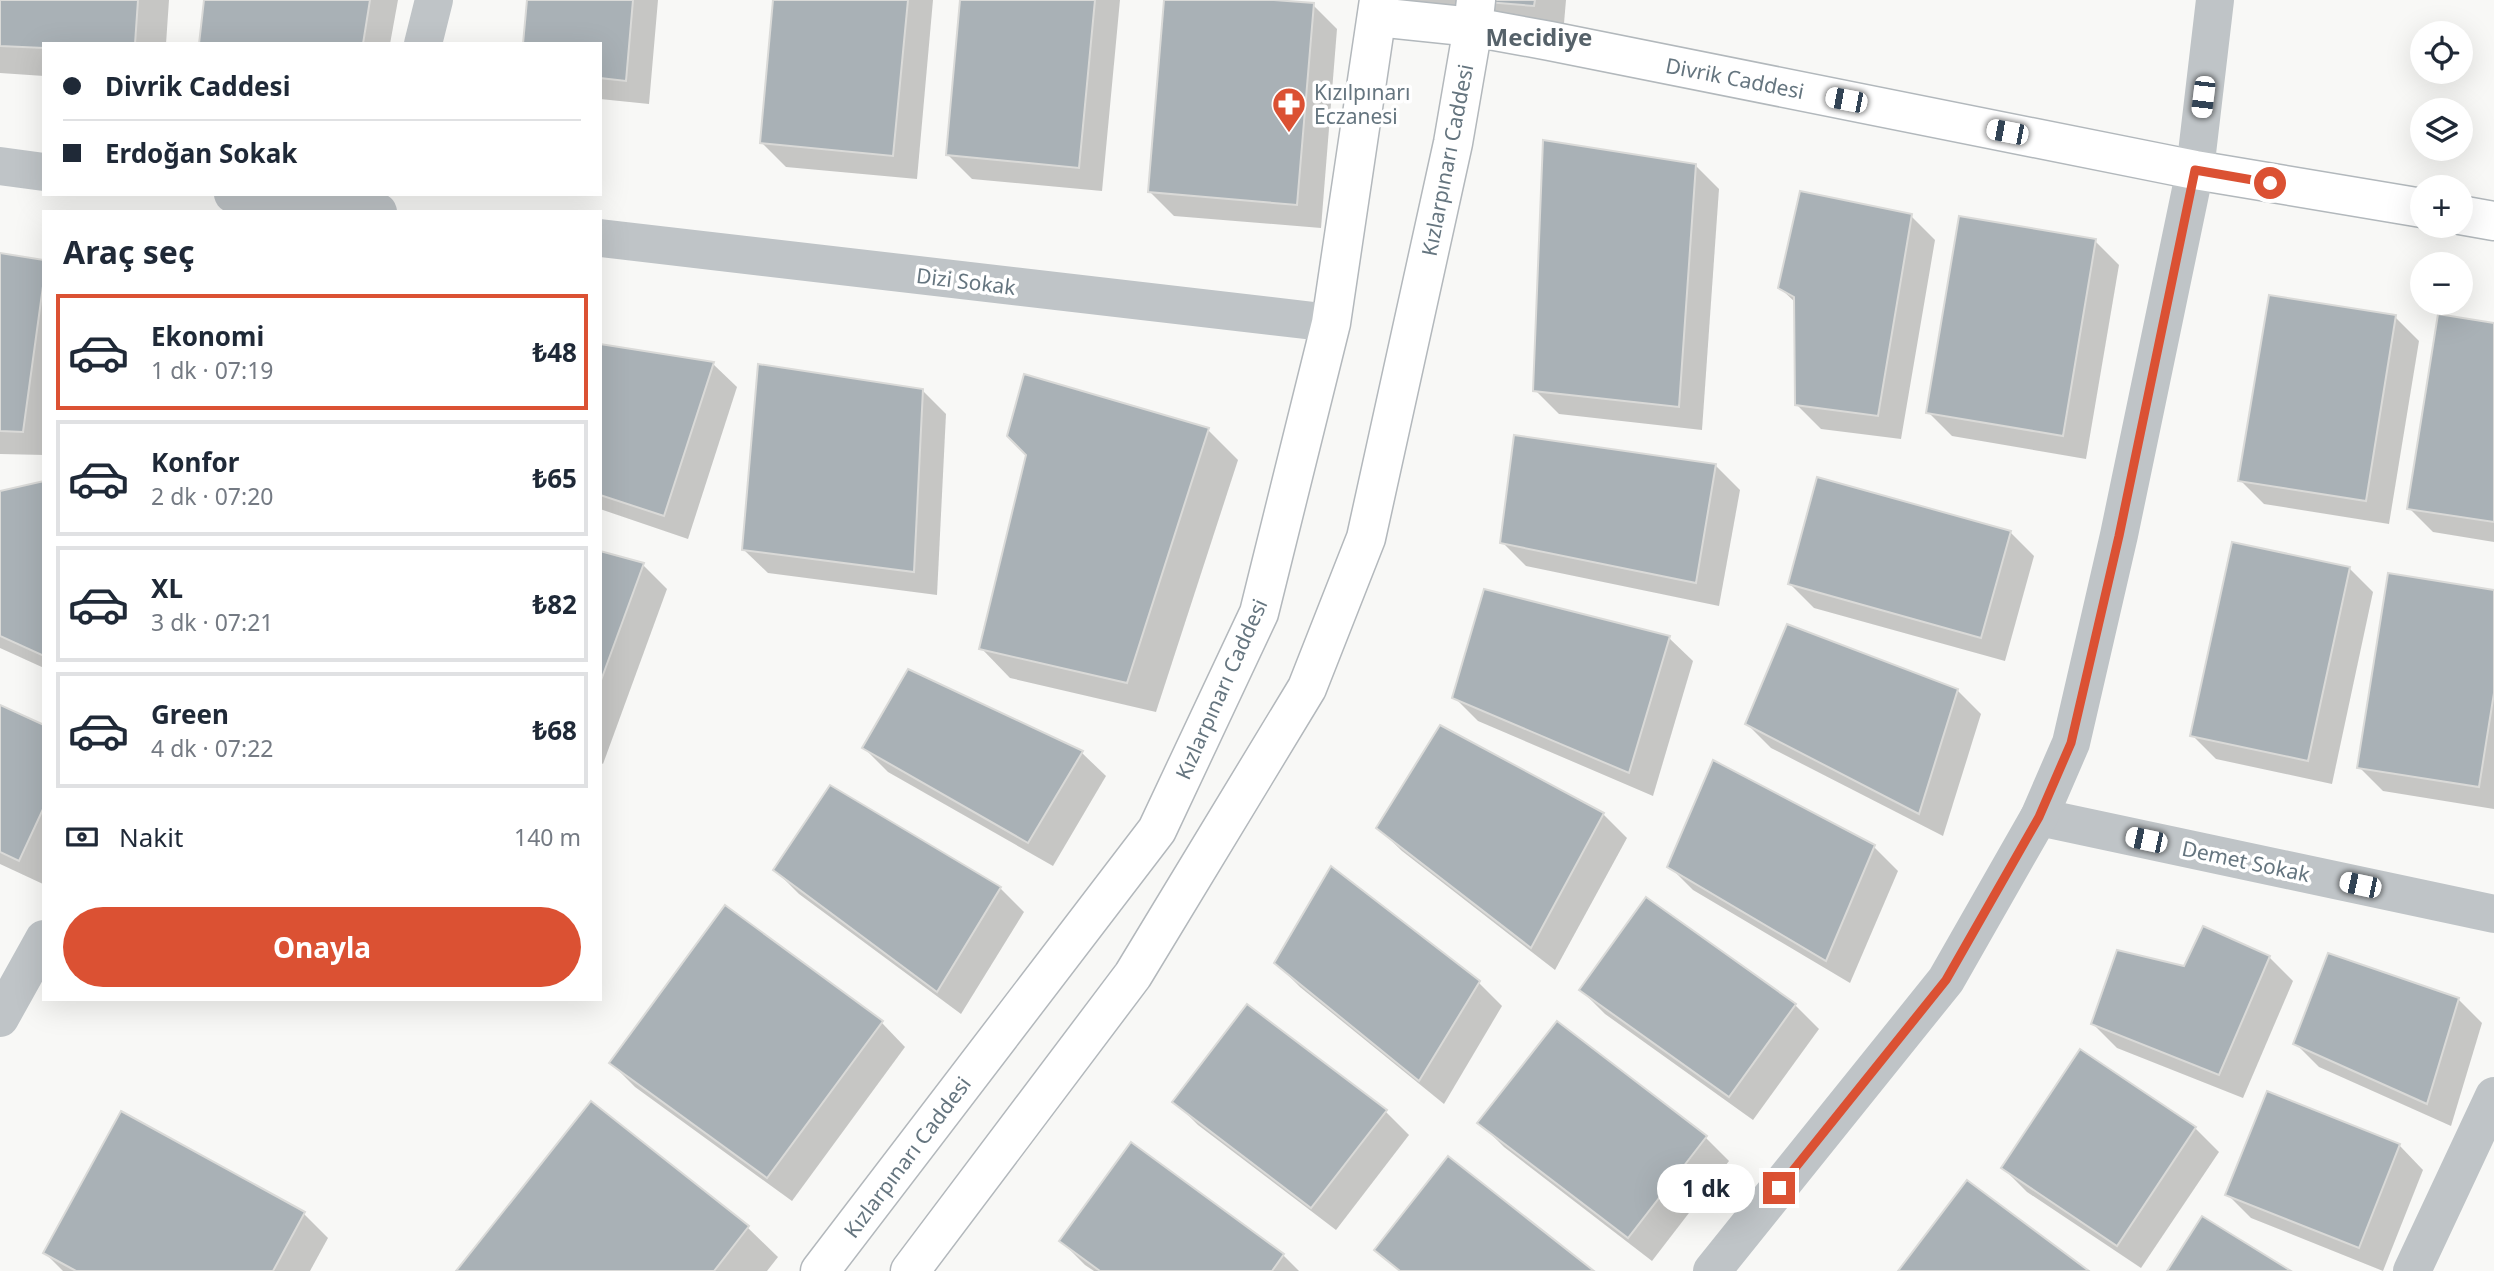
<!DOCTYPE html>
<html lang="tr">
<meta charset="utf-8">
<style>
:root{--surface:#fff;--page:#f2f2f3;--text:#1f2937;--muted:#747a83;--line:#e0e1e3;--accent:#db5133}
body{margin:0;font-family:"Noto Sans",sans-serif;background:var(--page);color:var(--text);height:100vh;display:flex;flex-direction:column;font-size:26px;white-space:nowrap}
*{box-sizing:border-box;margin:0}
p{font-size:23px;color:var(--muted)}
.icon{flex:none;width:38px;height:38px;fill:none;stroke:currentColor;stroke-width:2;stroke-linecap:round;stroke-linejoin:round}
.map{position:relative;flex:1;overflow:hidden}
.sheet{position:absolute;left:42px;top:210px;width:560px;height:791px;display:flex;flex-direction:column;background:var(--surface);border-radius:0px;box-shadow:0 7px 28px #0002}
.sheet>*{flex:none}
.guide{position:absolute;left:42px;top:42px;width:560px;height:154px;border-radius:0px;box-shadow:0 7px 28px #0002;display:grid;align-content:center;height:154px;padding:0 21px;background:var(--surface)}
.fabs{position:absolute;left:2410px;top:21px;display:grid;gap:14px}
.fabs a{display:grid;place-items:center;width:63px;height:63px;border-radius:50%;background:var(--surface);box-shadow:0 7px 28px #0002;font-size:35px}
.end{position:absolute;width:32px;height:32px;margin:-16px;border:9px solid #db5133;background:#fff;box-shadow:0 0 0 4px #fff}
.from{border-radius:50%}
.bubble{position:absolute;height:49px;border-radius:24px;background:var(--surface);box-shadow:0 7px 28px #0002;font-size:23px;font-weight:700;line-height:49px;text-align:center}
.car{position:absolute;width:21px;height:42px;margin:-21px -10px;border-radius:9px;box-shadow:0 0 5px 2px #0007;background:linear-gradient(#fff 24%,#345 0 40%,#fff 0 76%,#345 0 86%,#fff 0)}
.guide b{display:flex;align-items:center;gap:24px;height:66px;font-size:26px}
.guide b+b{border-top:2px solid var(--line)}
.guide i{width:18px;height:18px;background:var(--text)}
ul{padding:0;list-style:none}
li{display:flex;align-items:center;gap:21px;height:116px;margin:0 14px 10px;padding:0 7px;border:4px solid var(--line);border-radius:0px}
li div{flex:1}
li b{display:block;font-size:26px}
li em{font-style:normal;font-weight:700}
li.active{border-color:var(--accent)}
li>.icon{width:63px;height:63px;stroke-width:1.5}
h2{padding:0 21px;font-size:32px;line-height:84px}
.pay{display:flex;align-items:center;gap:18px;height:77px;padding:0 21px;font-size:26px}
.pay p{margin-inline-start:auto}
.primary-button{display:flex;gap:14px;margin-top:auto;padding:14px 21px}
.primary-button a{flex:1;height:80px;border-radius:42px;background:var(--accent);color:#fff;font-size:28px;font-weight:700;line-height:80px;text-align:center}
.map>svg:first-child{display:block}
.shadow{fill:#0003}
.building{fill:#a9b1b6;stroke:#dadad8;stroke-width:2}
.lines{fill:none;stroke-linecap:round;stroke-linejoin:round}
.secondary-casing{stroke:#b2b8bc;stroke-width:41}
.primary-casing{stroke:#b3b8bc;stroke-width:41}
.street{stroke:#bfc4c7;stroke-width:38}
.secondary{stroke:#fff;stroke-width:38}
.primary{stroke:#fff;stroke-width:38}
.route{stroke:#db5133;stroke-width:9}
.labels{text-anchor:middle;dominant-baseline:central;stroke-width:7;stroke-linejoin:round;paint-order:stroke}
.street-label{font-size:21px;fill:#65757f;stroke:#fff}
.poi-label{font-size:21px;fill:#65757f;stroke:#fff;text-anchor:start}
.quarter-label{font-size:24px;font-weight:bold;fill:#56626a;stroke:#fff}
</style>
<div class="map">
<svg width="2494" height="1271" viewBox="0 0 2494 1271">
<rect width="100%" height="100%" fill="#f8f8f6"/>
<!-- shadow -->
<g class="shadow">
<path d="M 0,0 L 169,0 L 166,44 L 44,44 L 44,76 L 0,73 Z"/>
<path d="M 206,0 L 398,0 L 390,44 L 201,44 Z"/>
<path d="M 529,0 L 658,0 L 649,104 L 600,99 L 600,44 Z"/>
<path d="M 775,0 L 933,0 L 917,179 L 786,167 L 762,143 Z"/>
<path d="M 962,0 L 1120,0 L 1102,191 L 972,179 L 948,155 Z"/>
<path d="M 1166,0 L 1252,0 L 1313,5 L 1337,29 L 1321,228 L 1174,216 L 1150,192 Z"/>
<path d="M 1360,0 L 1566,0 L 1563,35 Z"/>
<path d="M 1695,165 L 1719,189 L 1702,430 L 1559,414 L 1535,390 Z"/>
<path d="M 1911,216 L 1935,240 L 1901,439 L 1821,429 L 1797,405 L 1796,303 L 1780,288 Z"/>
<path d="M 2095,241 L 2119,265 L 2086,459 L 1952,436 L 1928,412 Z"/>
<path d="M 0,255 L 44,262 L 44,455 L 0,454 Z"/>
<path d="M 2395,317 L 2419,341 L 2389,524 L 2264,504 L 2240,480 Z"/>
<path d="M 2494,325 L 2494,542 L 2433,532 L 2409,508 Z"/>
<path d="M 600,345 L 713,364 L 737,387 L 688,539 L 600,509 Z"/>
<path d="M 922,390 L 946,414 L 937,595 L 768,573 L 744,550 Z"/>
<path d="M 1208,430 L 1238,460 L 1156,712 L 1010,678 L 981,648 Z"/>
<path d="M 1516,437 L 1716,466 L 1740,490 L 1719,606 L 1526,566 L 1502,542 Z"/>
<path d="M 44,483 L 44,668 L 0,648 L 0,493 Z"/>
<path d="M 2010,532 L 2034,556 L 2005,661 L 1814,608 L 1790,584 Z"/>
<path d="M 600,553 L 643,565 L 667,589 L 603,764 L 600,762 Z"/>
<path d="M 2349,568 L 2373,592 L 2332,784 L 2216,759 L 2192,735 Z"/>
<path d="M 2494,592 L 2494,809 L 2383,791 L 2359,767 Z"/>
<path d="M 1669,638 L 1693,661 L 1653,796 L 1478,721 L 1454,697 Z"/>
<path d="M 1957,690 L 1981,714 L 1943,836 L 1771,748 L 1747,724 Z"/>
<path d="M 0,707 L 44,727 L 43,884 L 0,864 Z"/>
<path d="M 1441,728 L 1603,814 L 1627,838 L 1555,970 L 1402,851 L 1378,828 Z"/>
<path d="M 864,748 L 1082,753 L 1106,776 L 1053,866 L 888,772 Z"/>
<path d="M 1874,847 L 1898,871 L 1850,983 L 1693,890 L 1669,866 Z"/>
<path d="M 775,870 L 1000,888 L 1024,912 L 961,1014 L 799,894 Z"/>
<path d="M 726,908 L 882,1023 L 905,1047 L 792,1201 L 635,1087 L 611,1063 Z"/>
<path d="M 2269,957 L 2293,981 L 2243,1098 L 2117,1048 L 2093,1024 L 2185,968 Z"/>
<path d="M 1276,963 L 1478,982 L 1502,1006 L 1444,1104 L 1300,987 Z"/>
<path d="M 1581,990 L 1795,1005 L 1819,1029 L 1753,1120 L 1605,1014 Z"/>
<path d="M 2458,999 L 2482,1023 L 2451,1126 L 2319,1067 L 2295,1043 Z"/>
<path d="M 2268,1093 L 2400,1146 L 2423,1170 L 2383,1271 L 2251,1218 L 2227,1194 Z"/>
<path d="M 1175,1102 L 1385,1111 L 1409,1135 L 1336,1230 L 1198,1125 Z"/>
<path d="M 591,1103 L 748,1228 L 778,1257 L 767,1271 L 458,1271 Z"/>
<path d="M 122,1113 L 304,1214 L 328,1238 L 310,1271 L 63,1271 L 45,1253 Z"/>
<path d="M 1480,1123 L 1705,1137 L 1729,1161 L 1652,1261 L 1504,1147 Z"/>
<path d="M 2195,1128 L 2219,1152 L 2141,1268 L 2027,1192 L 2003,1168 Z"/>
<path d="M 1132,1145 L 1283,1255 L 1299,1271 L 1094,1271 L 1085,1265 L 1061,1241 Z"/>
</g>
<!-- building -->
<g class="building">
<path d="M 0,0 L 138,0 L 135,44 L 44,44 L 44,48 L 0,46 Z"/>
<path d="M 204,0 L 370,0 L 363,44 L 199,44 Z"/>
<path d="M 527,0 L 633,0 L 626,81 L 600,78 L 600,44 L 523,44 Z"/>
<path d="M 773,0 L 908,0 L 893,156 L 760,143 Z"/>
<path d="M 960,0 L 1095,0 L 1079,168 L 946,155 Z"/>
<path d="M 1164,0 L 1274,0 L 1314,3 L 1297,205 L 1148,192 Z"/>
<path d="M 1463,0 L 1535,0 L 1534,6 Z"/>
<path d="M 1543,140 L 1696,164 L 1679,407 L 1533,391 Z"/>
<path d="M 1800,191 L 1912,214 L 1878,416 L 1795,405 L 1794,297 L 1778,288 Z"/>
<path d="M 1959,216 L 2096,239 L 2063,436 L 1926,413 Z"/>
<path d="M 0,253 L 44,260 L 44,279 L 23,432 L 0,431 Z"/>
<path d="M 2269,295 L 2396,315 L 2366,501 L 2238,481 Z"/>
<path d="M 2438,314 L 2494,323 L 2494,522 L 2407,509 Z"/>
<path d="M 600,344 L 714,362 L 664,516 L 600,495 Z"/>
<path d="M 758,364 L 923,389 L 914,572 L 742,550 Z"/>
<path d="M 1024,374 L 1209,428 L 1127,683 L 979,649 L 1026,455 L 1007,436 Z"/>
<path d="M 1514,435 L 1716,464 L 1696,583 L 1500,543 Z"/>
<path d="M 1817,477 L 2011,531 L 1981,638 L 1788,584 Z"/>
<path d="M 44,481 L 44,656 L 0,636 L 0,491 Z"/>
<path d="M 2232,542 L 2350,567 L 2308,761 L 2190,736 Z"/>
<path d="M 600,551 L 644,563 L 600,683 Z"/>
<path d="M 2388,573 L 2494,590 L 2494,693 L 2479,787 L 2357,768 Z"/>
<path d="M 1484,589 L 1670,636 L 1629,773 L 1452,698 Z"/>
<path d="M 1787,624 L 1958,689 L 1919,814 L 1745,724 Z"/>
<path d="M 908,669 L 1083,751 L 1028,843 L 862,748 Z"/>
<path d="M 0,705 L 44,725 L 44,807 L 19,861 L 0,852 Z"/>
<path d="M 1440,725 L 1604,813 L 1531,948 L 1376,828 Z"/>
<path d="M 1713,760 L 1875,845 L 1826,961 L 1667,867 Z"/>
<path d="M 830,785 L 1001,887 L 937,992 L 773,870 Z"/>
<path d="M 1331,866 L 1480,981 L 1419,1081 L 1274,963 Z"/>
<path d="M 1646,897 L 1796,1004 L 1729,1097 L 1579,990 Z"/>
<path d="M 725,905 L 883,1021 L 767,1178 L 609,1063 Z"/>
<path d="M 2203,926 L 2270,956 L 2219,1075 L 2091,1024 L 2117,950 L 2184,966 Z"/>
<path d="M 2328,953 L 2459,998 L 2427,1104 L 2293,1044 Z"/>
<path d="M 1247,1004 L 1387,1110 L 1311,1208 L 1172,1102 Z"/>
<path d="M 1557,1021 L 1707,1136 L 1628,1238 L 1477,1123 Z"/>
<path d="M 2080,1049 L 2196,1127 L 2117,1246 L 2001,1168 Z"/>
<path d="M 2267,1091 L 2400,1144 L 2359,1248 L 2225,1195 Z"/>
<path d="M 591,1101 L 749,1226 L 714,1271 L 456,1271 Z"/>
<path d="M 121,1111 L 305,1212 L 273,1271 L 76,1271 L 43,1253 Z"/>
<path d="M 1131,1142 L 1284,1254 L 1272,1271 L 1100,1271 L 1059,1241 Z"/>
<path d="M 1448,1156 L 1594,1271 L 1400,1271 L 1374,1250 Z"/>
<path d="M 1967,1180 L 2089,1271 L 1898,1271 Z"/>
<path d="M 2202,1216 L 2291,1271 L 2167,1271 Z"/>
</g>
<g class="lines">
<!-- secondary casing -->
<g class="secondary-casing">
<g id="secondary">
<path d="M 1377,17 L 1473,27 L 1550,41 L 2195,170 L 2422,208"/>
<path d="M 2460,215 L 2494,221"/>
</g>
</g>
<!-- primary casing -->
<g class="primary-casing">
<g id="primary">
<path d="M 820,1271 L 1157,830 L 1259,613 L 1331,323 L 1379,0"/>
<path d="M 910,1271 L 1133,975 L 1307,688 L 1366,538 L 1453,143 L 1473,27 L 1476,0"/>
</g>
</g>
<!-- street -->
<g class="street">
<path d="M 423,44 L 434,0"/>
<path d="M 0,166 L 44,172"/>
<path d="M 233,194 L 378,212"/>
<path d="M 600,238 L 1331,323"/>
<path d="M 2039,817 L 2494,914"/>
<path d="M 0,1018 L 44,939"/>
<path d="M 1712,1271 L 1946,980 L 2039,817 L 2071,743 L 2119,535 L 2195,170 L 2215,0"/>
<path d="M 2412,1271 L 2494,1096"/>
</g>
<!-- secondary -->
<use href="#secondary" class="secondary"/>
<!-- primary -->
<use href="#primary" class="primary"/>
</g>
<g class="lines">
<!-- route -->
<path class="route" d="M 1779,1188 L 1946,980 L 2039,817 L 2071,743 L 2119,536 L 2195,170 L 2270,183"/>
</g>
<!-- icons -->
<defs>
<g id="pharmacy-pin" transform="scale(1.75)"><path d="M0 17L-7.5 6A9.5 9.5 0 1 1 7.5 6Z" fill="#db5133" stroke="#fff"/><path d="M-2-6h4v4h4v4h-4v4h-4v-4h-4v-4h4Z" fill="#fff"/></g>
</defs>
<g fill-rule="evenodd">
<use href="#pharmacy-pin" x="1289" y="104"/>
</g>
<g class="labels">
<!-- street labels -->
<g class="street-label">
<text transform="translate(1735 78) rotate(11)">Divrik Caddesi</text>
<text transform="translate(1447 160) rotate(-79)">Kızlarpınarı Caddesi</text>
<text transform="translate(966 281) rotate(7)">Dizi Sokak</text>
<text transform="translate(1221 689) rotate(-66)">Kızlarpınarı Caddesi</text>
<text transform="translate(2246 861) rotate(12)">Demet Sokak</text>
<text transform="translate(907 1157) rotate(-53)">Kızlarpınarı Caddesi</text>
</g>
<!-- poi labels -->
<g class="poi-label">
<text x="1314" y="92">Kızılpınarı<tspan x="1314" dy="24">Eczanesi</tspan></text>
</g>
<!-- quarter labels -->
<g class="quarter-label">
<text x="1539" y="36">Mecidiye</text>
</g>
</g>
</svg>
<div class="fabs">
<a><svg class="icon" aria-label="locate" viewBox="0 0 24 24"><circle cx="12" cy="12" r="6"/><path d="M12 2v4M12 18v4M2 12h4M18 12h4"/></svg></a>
<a><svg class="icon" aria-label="layers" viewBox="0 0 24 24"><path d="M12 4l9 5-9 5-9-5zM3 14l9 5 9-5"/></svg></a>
<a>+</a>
<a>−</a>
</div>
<i class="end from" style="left:2270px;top:183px"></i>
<i class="end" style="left:1779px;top:1188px"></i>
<div class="bubble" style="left:1657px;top:1164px;width:98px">1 dk</div>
<i class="car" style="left:2203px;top:97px;rotate:187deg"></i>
<i class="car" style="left:1846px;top:100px;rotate:281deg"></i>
<i class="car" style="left:2007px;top:132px;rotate:281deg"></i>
<i class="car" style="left:2146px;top:840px;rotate:282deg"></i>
<i class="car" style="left:2360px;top:885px;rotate:282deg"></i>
<div class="guide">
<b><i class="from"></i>Divrik Caddesi</b>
<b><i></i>Erdoğan Sokak</b>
</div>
<section class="sheet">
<h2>Araç seç</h2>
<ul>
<li class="active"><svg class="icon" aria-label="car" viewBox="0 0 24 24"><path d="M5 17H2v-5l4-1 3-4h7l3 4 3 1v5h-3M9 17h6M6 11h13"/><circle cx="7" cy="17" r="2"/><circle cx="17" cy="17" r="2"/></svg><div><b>Ekonomi</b><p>1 dk · 07:19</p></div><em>₺48</em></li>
<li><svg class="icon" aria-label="car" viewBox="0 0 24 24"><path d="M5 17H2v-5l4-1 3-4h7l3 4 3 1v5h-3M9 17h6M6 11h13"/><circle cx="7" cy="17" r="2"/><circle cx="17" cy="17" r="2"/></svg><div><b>Konfor</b><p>2 dk · 07:20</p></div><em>₺65</em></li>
<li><svg class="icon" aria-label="car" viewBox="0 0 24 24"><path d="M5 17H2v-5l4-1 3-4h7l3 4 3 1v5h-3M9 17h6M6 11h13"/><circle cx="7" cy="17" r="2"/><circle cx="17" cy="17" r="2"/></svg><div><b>XL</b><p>3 dk · 07:21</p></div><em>₺82</em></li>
<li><svg class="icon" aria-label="car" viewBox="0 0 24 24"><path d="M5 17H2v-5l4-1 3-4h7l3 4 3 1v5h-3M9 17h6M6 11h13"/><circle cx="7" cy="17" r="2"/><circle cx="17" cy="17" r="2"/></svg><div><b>Green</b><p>4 dk · 07:22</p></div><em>₺68</em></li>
</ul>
<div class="pay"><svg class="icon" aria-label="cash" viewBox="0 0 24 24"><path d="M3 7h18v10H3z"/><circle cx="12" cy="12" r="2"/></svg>Nakit<p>140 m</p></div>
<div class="primary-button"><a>Onayla</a></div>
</section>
</div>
